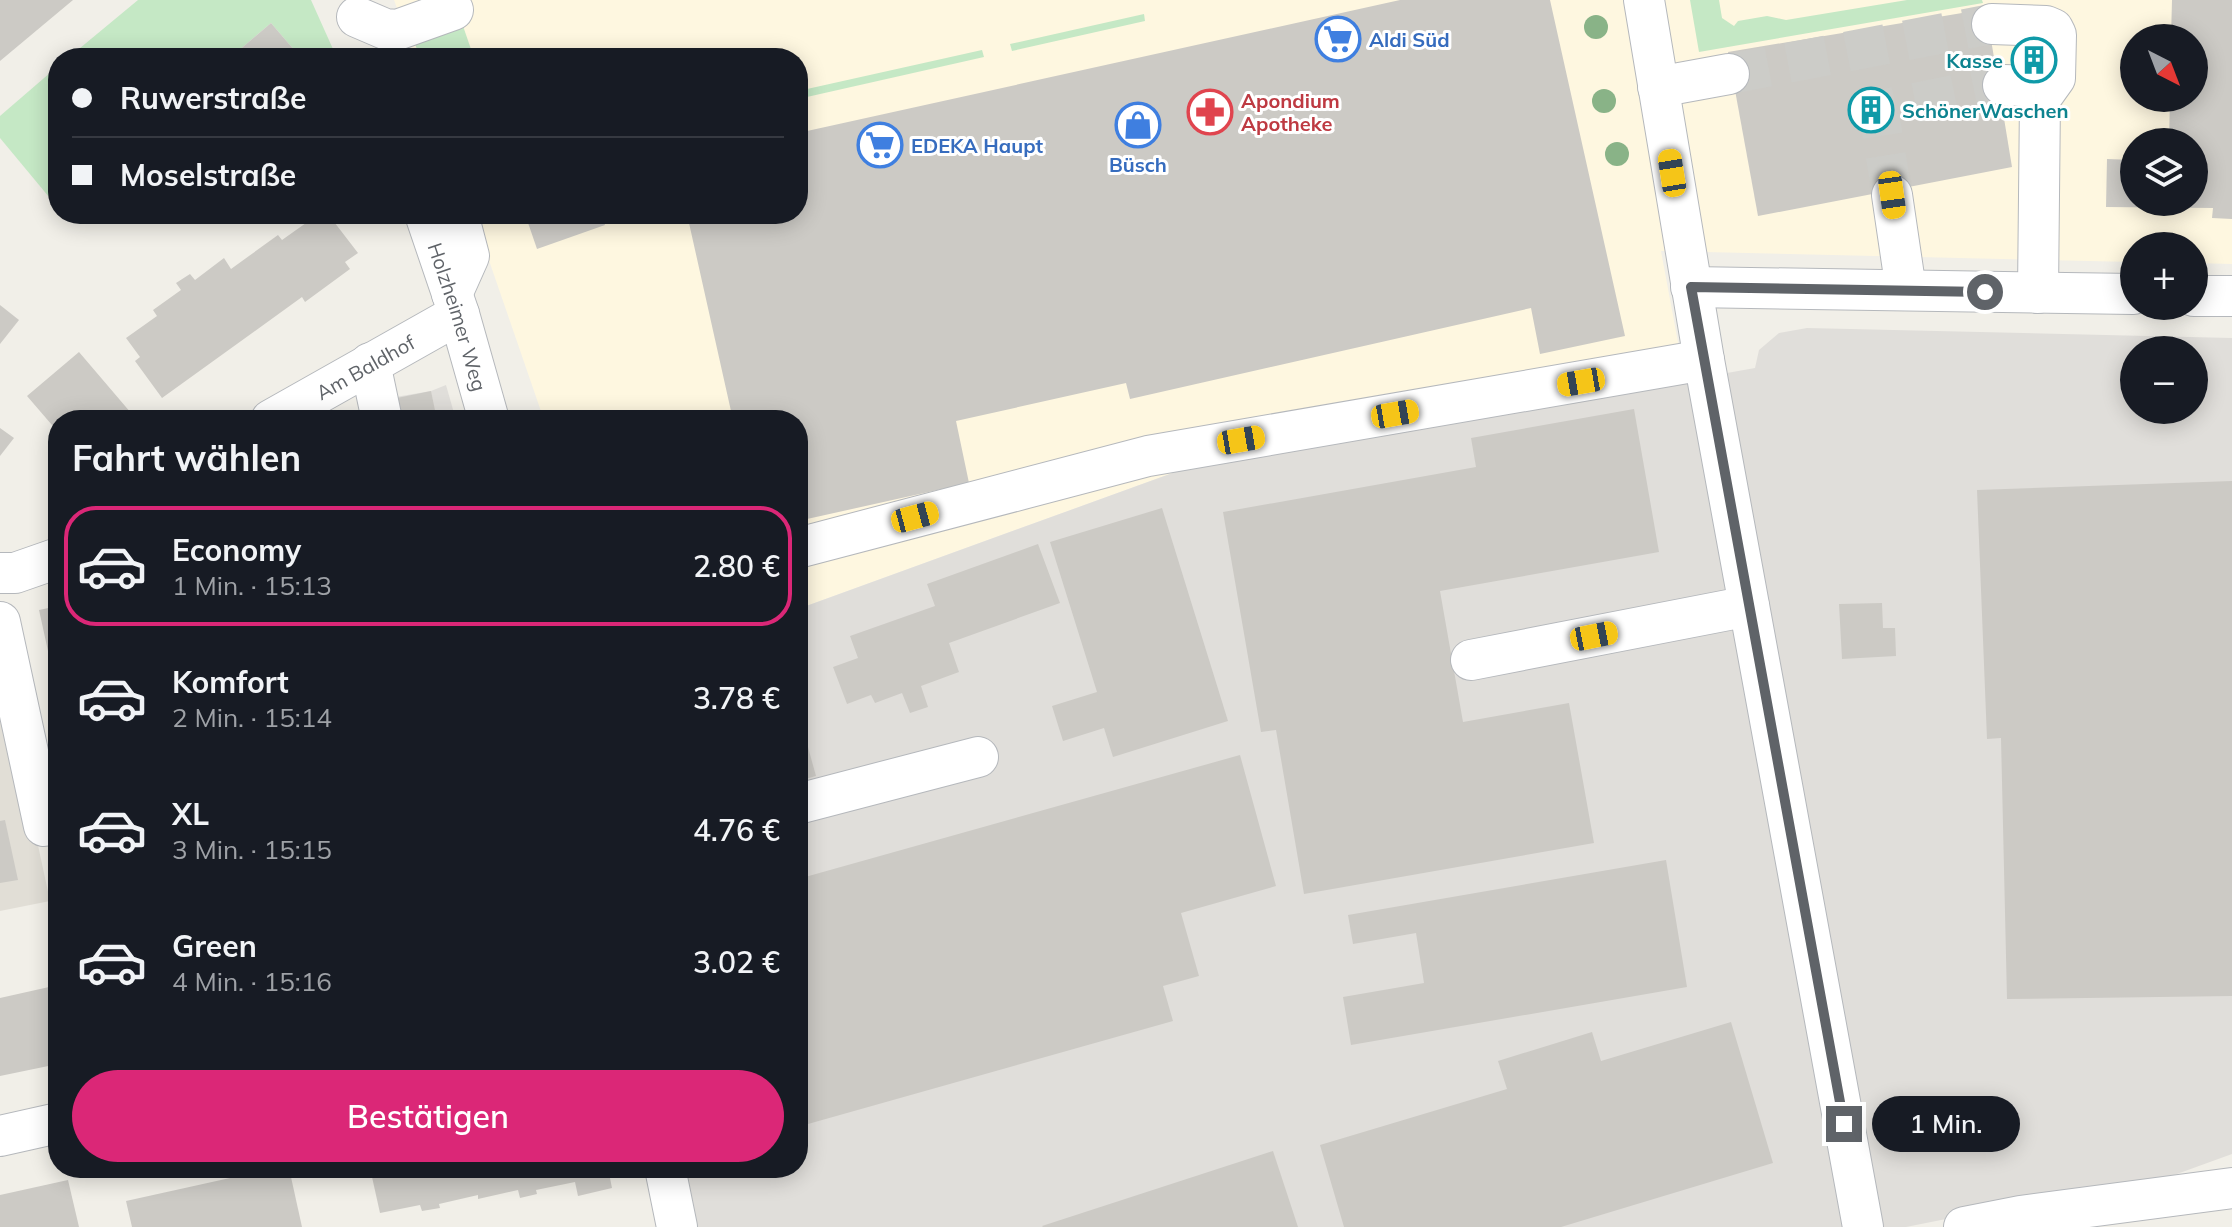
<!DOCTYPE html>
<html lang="de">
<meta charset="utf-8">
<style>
:root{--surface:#171b24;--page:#20242c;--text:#f1f3f6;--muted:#9ea1a6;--line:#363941;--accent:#db2777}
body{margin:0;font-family:Mulish,sans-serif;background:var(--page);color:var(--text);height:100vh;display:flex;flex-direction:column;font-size:30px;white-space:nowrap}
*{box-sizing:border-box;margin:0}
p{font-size:26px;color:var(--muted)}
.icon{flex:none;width:44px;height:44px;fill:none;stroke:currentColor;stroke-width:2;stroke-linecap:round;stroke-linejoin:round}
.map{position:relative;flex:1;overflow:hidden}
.side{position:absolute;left:48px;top:410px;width:760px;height:768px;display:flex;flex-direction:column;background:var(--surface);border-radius:32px;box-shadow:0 4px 20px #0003}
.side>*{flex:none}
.hud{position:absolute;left:48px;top:48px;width:760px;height:176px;border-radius:32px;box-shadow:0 4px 20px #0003;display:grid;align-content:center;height:176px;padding:0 24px;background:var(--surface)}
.needle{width:52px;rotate:138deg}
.buttons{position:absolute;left:2120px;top:24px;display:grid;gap:16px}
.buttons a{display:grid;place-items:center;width:88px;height:88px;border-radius:50%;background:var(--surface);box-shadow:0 4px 20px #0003;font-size:40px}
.end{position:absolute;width:36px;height:36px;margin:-18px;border:10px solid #5f6368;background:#fff;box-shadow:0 0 0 4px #fff}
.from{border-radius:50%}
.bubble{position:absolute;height:56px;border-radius:28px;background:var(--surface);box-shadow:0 4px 20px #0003;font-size:26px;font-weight:600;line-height:56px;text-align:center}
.car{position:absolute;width:24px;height:48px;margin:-24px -12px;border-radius:10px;box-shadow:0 0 6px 2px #0007;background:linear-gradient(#f5c518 24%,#345 0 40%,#f5c518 0 76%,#345 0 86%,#f5c518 0)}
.hud b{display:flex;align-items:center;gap:28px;height:76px;font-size:30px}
.hud b+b{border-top:2px solid var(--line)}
.hud i{width:20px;height:20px;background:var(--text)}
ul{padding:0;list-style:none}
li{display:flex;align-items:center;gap:24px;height:120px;margin:0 16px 12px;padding:0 8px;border:4px solid transparent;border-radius:32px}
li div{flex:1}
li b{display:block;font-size:30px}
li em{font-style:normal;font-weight:600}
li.active{border-color:var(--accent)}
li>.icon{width:72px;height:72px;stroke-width:1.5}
h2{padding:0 24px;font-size:36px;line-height:96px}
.cta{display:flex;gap:16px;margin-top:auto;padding:16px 24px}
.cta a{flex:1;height:92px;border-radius:48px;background:var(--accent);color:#fff;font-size:32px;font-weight:600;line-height:92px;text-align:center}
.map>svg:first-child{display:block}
.commercial{fill:#fef7e0;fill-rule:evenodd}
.industrial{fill:#e0deda;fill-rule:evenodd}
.education{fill:#e1ded6}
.green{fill:#c5e8c5}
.building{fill:#cccac5}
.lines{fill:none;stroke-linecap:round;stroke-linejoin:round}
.minor-tunnel{stroke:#ccccc8;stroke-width:40;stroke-dasharray:40 20;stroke-linecap:butt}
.minor-casing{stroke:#b5b8bc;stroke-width:42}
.minor{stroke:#fff;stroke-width:40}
.tree{fill:#89b387}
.route{stroke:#5f6368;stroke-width:10}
.labels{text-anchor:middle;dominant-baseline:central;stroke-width:6;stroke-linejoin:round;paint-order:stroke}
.shop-label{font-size:20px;font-weight:bold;fill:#366cbe;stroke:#fff;text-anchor:start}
.culture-label{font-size:20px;font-weight:bold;fill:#0d838f;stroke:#fff;text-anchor:end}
.health-label{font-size:20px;font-weight:bold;fill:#be3a42;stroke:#fff;text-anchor:start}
.street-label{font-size:20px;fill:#5f6368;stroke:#fff}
</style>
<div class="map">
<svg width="2232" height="1227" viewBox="0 0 2232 1227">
<rect width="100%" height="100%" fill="#f1efe8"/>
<!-- commercial -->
<path class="commercial" d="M 394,0 L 2232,0 L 2232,264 L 2194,263 L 2194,246 L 2134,246 L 2134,262 L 1661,251 L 1685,380 L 1178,471 L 798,609 L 798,420 L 544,420 L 473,214 L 798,214 L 798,58 L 415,58 ZM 2134,38 L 2194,38 L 2194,98 L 2134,98 ZM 2134,142 L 2194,142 L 2194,202 L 2134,202 Z"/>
<!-- industrial -->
<g class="industrial">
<path d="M 1807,328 L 2232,338 L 2232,1154 L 2141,1187 L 2021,1204 L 1906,1227 L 689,1227 L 677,1168 L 798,1168 L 798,609 L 1178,471 L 1755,368 L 1759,350 L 1779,333 ZM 2134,350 L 2194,350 L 2194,410 L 2134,410 Z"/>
<path d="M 446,385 L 456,420 L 361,420 L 359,408 L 378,400 L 431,391 Z"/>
</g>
<!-- education -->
<path class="education" d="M 0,669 L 50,901 L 0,911 Z"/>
<!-- green -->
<g class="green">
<path d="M 138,0 L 311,0 L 337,58 L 301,58 L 271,23 L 230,58 L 68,58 Z"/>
<path d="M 1690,0 L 1719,0 L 1722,18 L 1734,26 L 1738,21 L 1767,16 L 1786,20 L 1907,0 L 1982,0 L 1983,3 L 1699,52 Z"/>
<path d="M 1144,14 L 1145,21 L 1012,51 L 1010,44 Z"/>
<path d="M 463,26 L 474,58 L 420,58 L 414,41 Z"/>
<path d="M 982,50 L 984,57 L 798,99 L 798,91 Z"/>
<path d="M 58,66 L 58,200 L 54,203 L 0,138 L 0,116 Z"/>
</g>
<!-- building -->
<g class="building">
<path d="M 0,0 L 73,0 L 0,61 Z"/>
<path d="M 1400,0 L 1550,0 L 1625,336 L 1540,354 L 1531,308 L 1130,399 L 1126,383 L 956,421 L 969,483 L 798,521 L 798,420 L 733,420 L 687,214 L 798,214 L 798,133 Z"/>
<path d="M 2172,0 L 2232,0 L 2232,219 L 2212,218 L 2213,208 L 2106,207 L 2107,159 L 2134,160 L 2134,202 L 2194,202 L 2194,142 L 2169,142 L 2170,98 L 2194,98 L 2194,38 L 2171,38 Z"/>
<path d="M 1986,9 L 2012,167 L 1758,216 L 1728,52 Z"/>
<path d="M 271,23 L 301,58 L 230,58 Z"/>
<path d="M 2026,45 L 2043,47 L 2041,74 L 2024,73 Z"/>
<path d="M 328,214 L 358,253 L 345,262 L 350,269 L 305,302 L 302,297 L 162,398 L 135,361 L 140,357 L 126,338 L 157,316 L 153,310 L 181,290 L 176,283 L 190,274 L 195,280 L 224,258 L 231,269 L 278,235 L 282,240 L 313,218 L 316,223 Z"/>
<path d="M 525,214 L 601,214 L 605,225 L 537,249 Z"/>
<path d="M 0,305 L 19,320 L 0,344 Z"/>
<path d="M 79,352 L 137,420 L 58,420 L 58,432 L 27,396 Z"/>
<path d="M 431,391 L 437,420 L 403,420 L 397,398 Z"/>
<path d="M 1634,409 L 1659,552 L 1440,591 L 1463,722 L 1569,703 L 1594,843 L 1304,894 L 1276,730 L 1261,732 L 1223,512 L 1476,467 L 1471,438 Z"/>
<path d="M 0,428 L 14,438 L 0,456 Z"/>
<path d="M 2232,481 L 2232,996 L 2007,999 L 2001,738 L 1987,739 L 1977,490 Z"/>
<path d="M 1162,508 L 1228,721 L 1113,757 L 1104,728 L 1063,741 L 1052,706 L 1097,692 L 1050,542 Z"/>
<path d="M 1038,544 L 1060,603 L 949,643 L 959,672 L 921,686 L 928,707 L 910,713 L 902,693 L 875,703 L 871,695 L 847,704 L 833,667 L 858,658 L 850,636 L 935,606 L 927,584 Z"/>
<path d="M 1882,603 L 1883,628 L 1895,628 L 1896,656 L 1842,659 L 1839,604 Z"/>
<path d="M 58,606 L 58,692 L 57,692 L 39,610 Z"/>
<path d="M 798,711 L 816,776 L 798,781 Z"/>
<path d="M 1240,755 L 1276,886 L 1181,913 L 1199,976 L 1163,986 L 1173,1021 L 808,1124 L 798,1089 L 798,879 Z"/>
<path d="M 5,820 L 18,880 L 0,883 L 0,821 Z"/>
<path d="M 1666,860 L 1687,987 L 1351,1045 L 1343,997 L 1424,983 L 1416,933 L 1353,944 L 1348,915 Z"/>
<path d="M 58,985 L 58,1064 L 0,1076 L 0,998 Z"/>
<path d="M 1731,1022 L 1773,1163 L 1561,1227 L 1344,1227 L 1320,1145 L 1507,1089 L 1498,1061 L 1592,1032 L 1601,1061 Z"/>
<path d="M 1273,1151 L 1298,1227 L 1043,1227 L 1042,1226 Z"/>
<path d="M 275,1168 L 289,1168 L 302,1227 L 132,1227 L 126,1201 Z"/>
<path d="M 370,1168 L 608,1168 L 612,1188 L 578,1196 L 575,1182 L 536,1190 L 537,1194 L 520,1198 L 518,1190 L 478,1199 L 478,1195 L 439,1204 L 440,1208 L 422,1211 L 420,1205 L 380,1213 Z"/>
<path d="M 68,1180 L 79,1227 L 0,1227 L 0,1195 Z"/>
</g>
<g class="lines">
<!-- minor-tunnel -->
<g class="minor-tunnel">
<path d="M 1729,74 L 1992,24"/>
<path d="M 1892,195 L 1880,119 L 1880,114 L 1885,109 L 2003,85"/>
</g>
<!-- minor casing -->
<g class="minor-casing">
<g id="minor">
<path d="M 1644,0 L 1704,360 L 1863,1227"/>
<path d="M 357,17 L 385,29 L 397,30 L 453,10"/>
<path d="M 1992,24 L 2046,26 L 2053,29 L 2056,35 L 2055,78 L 2040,99"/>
<path d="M 2003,85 C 2018,86 2035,82 2040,99 L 2038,293"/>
<path d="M 1658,87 L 1729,74"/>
<path d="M 1892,195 L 1906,290"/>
<path id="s1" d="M 425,214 L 459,314 L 489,420"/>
<path d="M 1691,287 L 2134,294"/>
<path d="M 452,294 L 469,256 L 458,214"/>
<path d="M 2194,296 L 2232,296"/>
<path d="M 370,363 L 382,420"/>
<path id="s2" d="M 271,420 L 459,314"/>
<path d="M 798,548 L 1148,456 L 1704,360"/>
<path d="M 0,573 L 15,573 L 58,558"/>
<path d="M 0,622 L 44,826"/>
<path d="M 1471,660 L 1749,606"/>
<path d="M 798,804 L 978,757"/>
<path d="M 0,1136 L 58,1123"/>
<path d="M 665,1168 L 677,1227"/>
<path d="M 1964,1227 L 2020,1216 L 2232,1188"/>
</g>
</g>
<!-- minor -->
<use href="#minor" class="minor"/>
</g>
<!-- trees -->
<g class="tree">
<circle cx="1596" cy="27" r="12"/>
<circle cx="1604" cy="101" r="12"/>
<circle cx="1617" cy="154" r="12"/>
</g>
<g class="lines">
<!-- route -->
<path class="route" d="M 1844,1124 L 1691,287 L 1985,292"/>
</g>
<!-- icons -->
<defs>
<g id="supermarket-ring" transform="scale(2.3)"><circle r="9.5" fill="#fff" stroke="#3f7fe0" stroke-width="1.5"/><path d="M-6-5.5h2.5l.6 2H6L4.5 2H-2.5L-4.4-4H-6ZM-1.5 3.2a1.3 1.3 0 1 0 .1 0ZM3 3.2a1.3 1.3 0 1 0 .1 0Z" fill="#3f7fe0"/></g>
<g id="building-ring" transform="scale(2.3)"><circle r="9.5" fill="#fff" stroke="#0f9aa8" stroke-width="1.5"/><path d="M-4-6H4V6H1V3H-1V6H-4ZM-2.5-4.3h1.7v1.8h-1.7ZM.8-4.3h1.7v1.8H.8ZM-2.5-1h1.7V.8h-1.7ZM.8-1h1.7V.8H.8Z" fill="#0f9aa8"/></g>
<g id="pharmacy-ring" transform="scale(2.3)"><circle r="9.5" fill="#fff" stroke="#e0444e" stroke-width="1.5"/><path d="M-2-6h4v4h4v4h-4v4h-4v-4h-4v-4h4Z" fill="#e0444e"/></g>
<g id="shop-ring" transform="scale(2.3)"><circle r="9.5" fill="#fff" stroke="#3f7fe0" stroke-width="1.5"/><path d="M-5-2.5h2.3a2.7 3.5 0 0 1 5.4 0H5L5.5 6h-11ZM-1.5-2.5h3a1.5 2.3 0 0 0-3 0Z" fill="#3f7fe0"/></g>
</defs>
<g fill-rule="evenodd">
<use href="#supermarket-ring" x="1338" y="39"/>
<use href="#building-ring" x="2034" y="60"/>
<use href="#building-ring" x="1871" y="110"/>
<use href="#pharmacy-ring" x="1210" y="112"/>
<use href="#shop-ring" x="1138" y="125"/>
<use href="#supermarket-ring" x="880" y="145"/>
</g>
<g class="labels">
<!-- shop labels -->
<g class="shop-label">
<text x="1369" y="39">Aldi Süd</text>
<text x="911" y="145">EDEKA Haupt</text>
<text x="1138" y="164" text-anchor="middle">Büsch</text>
</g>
<!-- culture labels -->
<g class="culture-label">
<text x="2003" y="60">Kasse</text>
<text x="1902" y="110" text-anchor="start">SchönerWaschen</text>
</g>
<!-- health labels -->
<g class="health-label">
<text x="1241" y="100">Apondium<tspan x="1241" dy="23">Apotheke</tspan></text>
</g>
<!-- street labels -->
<g class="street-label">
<text stroke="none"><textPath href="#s1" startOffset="108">Holzheimer Weg</textPath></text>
<text stroke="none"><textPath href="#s2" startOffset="108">Am Baldhof</textPath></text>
</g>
</g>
</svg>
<div class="buttons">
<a><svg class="needle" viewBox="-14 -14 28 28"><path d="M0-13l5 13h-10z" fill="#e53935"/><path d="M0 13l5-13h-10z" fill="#9ea1a6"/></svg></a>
<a><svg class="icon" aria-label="layers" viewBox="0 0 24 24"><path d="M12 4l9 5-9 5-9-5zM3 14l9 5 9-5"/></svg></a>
<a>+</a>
<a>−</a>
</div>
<i class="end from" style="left:1985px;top:292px"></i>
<i class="end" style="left:1844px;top:1124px"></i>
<div class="bubble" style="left:1872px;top:1096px;width:148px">1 Min.</div>
<i class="car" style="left:1672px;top:173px;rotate:351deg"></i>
<i class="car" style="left:1892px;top:195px;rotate:172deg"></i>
<i class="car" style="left:1581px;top:382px;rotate:260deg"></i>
<i class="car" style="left:1395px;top:414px;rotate:80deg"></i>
<i class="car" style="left:1241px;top:440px;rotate:80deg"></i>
<i class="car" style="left:915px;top:517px;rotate:75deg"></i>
<i class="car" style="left:1594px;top:636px;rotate:79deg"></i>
<div class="hud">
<b><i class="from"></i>Ruwerstraße</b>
<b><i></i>Moselstraße</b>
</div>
<section class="side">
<h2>Fahrt wählen</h2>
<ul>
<li class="active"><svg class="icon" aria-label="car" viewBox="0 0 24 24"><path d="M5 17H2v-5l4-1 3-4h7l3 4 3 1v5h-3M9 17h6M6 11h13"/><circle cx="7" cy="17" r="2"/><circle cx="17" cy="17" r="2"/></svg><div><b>Economy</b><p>1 Min. · 15:13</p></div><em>2.80 €</em></li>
<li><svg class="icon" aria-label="car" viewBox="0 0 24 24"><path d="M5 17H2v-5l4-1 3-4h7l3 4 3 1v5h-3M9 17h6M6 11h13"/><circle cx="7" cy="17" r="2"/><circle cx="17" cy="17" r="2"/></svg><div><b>Komfort</b><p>2 Min. · 15:14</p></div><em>3.78 €</em></li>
<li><svg class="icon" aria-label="car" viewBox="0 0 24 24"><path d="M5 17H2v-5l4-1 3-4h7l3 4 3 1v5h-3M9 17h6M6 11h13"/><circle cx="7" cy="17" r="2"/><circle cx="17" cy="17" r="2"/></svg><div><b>XL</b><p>3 Min. · 15:15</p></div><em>4.76 €</em></li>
<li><svg class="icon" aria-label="car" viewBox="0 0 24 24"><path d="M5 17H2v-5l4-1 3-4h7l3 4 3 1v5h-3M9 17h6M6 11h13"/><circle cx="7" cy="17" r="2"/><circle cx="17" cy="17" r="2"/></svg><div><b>Green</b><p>4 Min. · 15:16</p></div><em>3.02 €</em></li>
</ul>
<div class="cta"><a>Bestätigen</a></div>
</section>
</div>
